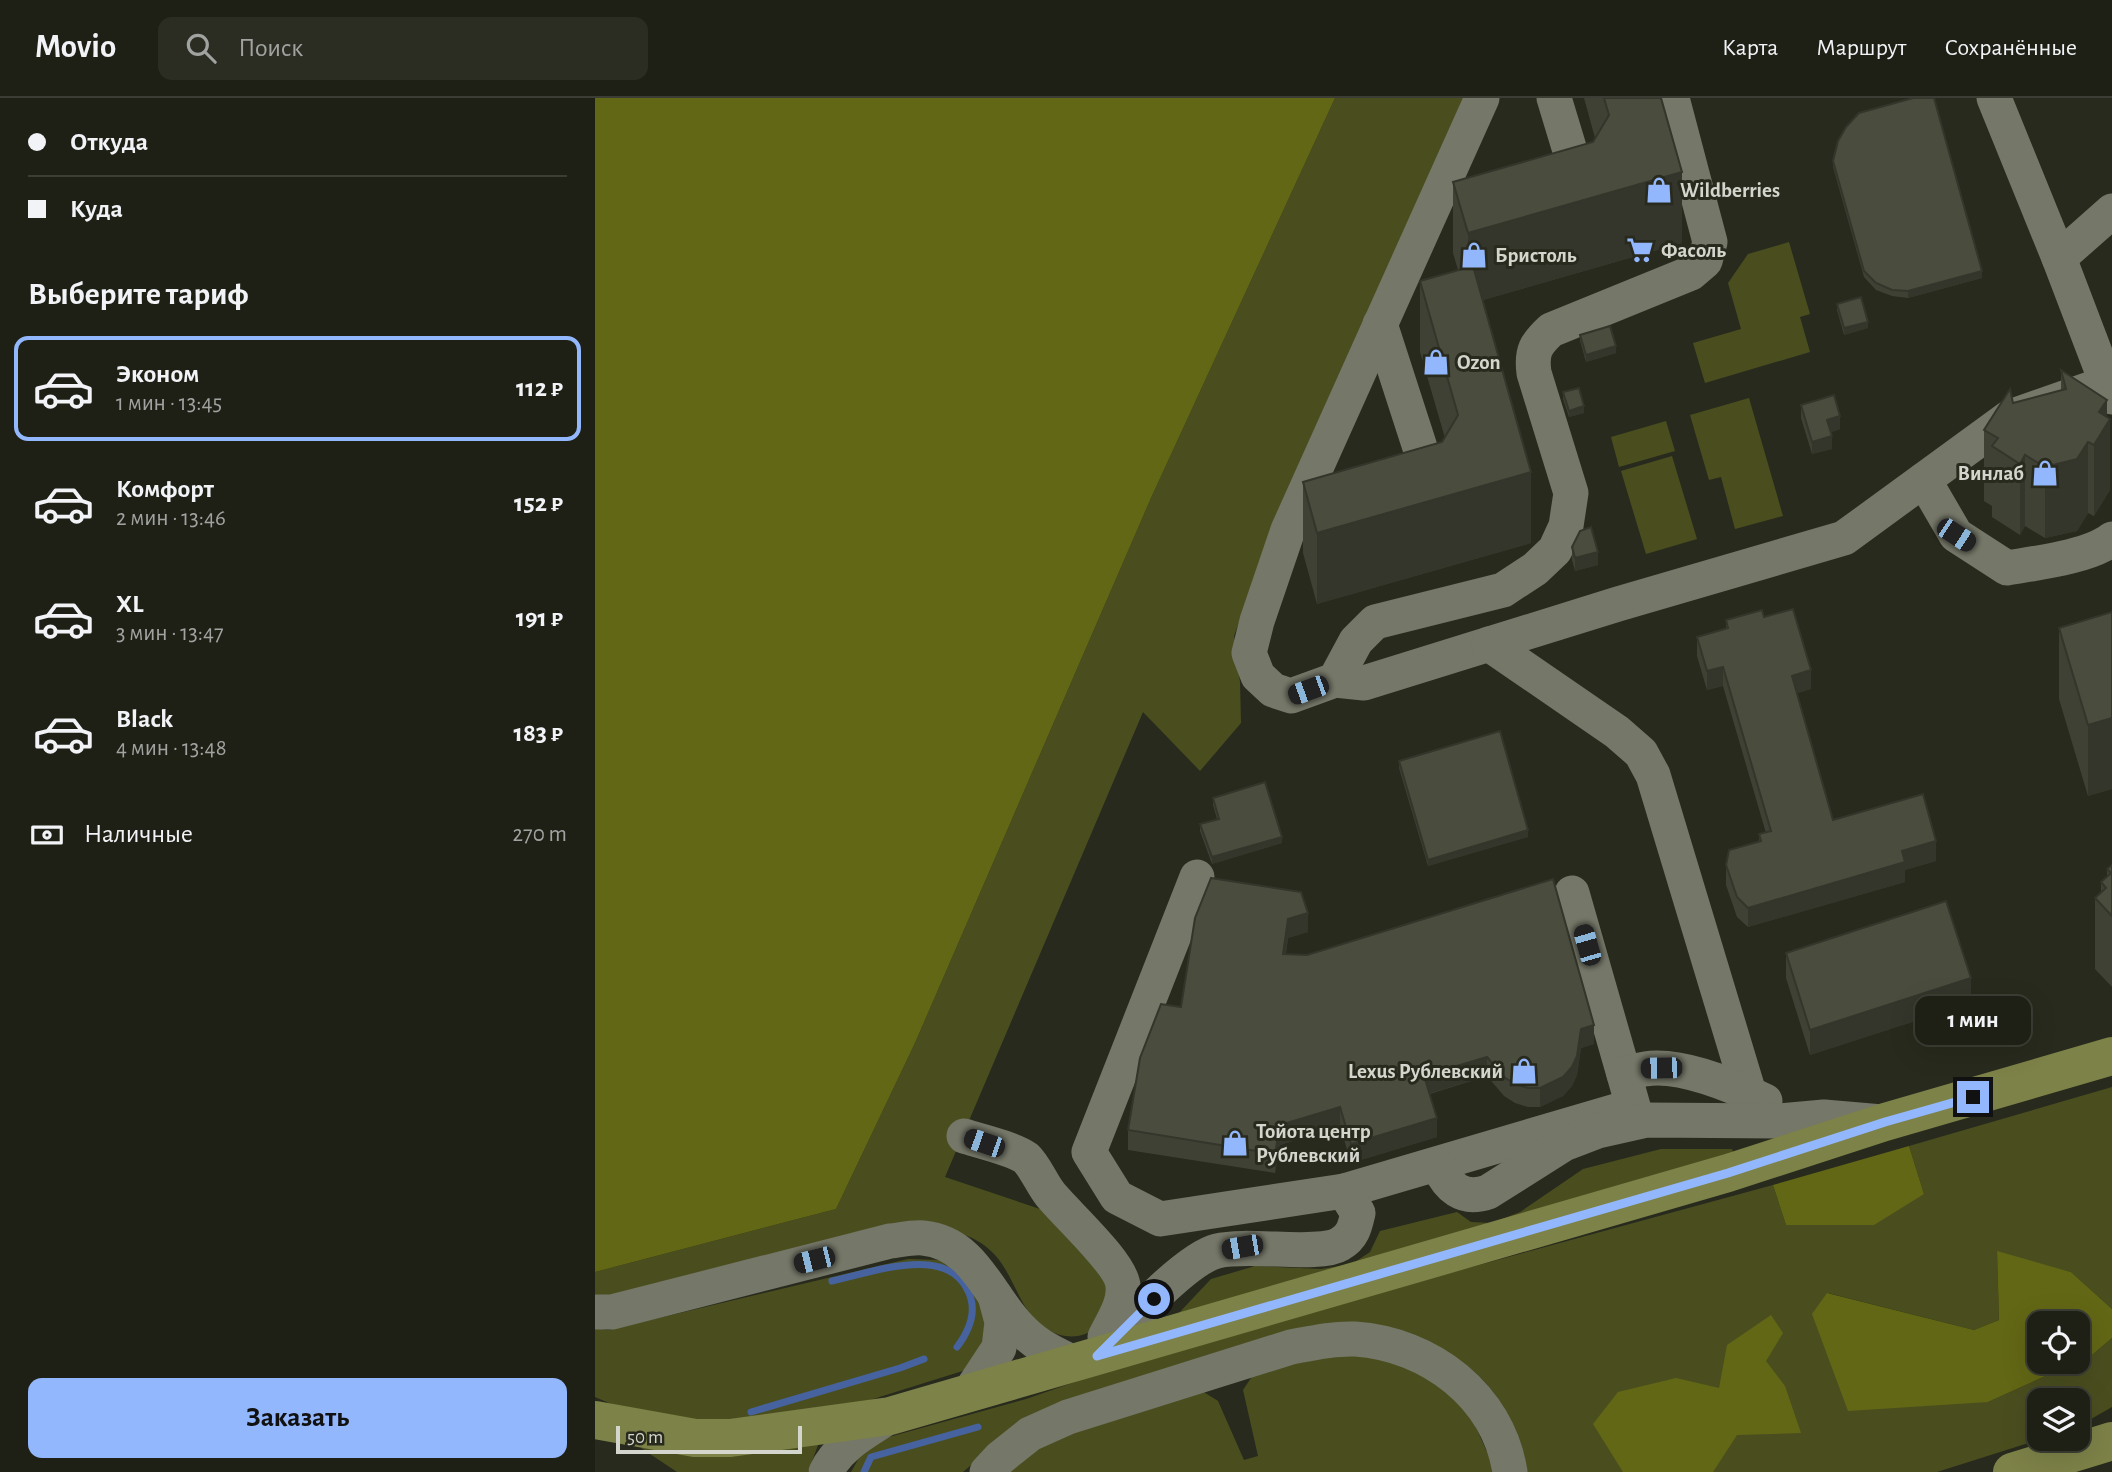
<!DOCTYPE html>
<html lang="ru">
<meta charset="utf-8">
<style>
:root{--surface:#1e2016;--page:#2b2d23;--text:#f1f3f6;--muted:#a1a3a1;--line:#3c3e35;--accent:#93b7fd}
body{margin:0;font-family:"Alegreya Sans",sans-serif;background:var(--page);color:var(--text);height:100vh;display:flex;flex-direction:column;font-size:26px;white-space:nowrap}
*{box-sizing:border-box;margin:0}
p{font-size:23px;color:var(--muted)}
.icon{flex:none;width:38px;height:38px;fill:none;stroke:currentColor;stroke-width:2;stroke-linecap:round;stroke-linejoin:round}
.map{position:relative;flex:1;overflow:hidden}
.panel{display:flex;flex-direction:column;background:var(--surface);width:595px}
.panel>*{flex:none}
.banner{display:grid;align-content:center;height:154px;padding:0 28px;background:var(--surface)}
.tools{position:absolute;left:1432px;top:1213px;display:grid;gap:14px}
.tools a{display:grid;place-items:center;width:63px;height:63px;border-radius:14px;background:var(--surface);box-shadow:0 7px 28px #0002,0 0 0 2px var(--line);font-size:35px}
.scale{position:absolute;left:21px;bottom:18px;width:186px;box-sizing:border-box;padding-left:7px;border:4px solid #d4d5cd;border-top:0;font-size:19px;line-height:24px;white-space:nowrap;color:#d4d5cd;-webkit-text-stroke:5px #282a1d;paint-order:stroke}
.end{position:absolute;width:32px;height:32px;margin:-16px;border:9px solid #93b7fd;background:#111;box-shadow:0 0 0 4px #111}
.from{border-radius:50%}
.bubble{position:absolute;height:49px;border-radius:14px;background:var(--surface);box-shadow:0 7px 28px #0002,0 0 0 2px var(--line);font-size:23px;font-weight:600;line-height:49px;text-align:center}
.car{position:absolute;width:21px;height:42px;margin:-21px -10px;border-radius:9px;box-shadow:0 0 5px 2px #0007;background:linear-gradient(#222 24%,#8ab4d8 0 40%,#222 0 76%,#8ab4d8 0 86%,#222 0)}
.banner b{display:flex;align-items:center;gap:24px;height:66px;font-size:26px}
.banner b+b{border-top:2px solid var(--line)}
.banner i{width:18px;height:18px;background:var(--text)}
ul{padding:0;list-style:none}
li{display:flex;align-items:center;gap:21px;height:105px;margin:0 14px 10px;padding:0 14px;border:4px solid transparent;border-radius:14px}
li div{flex:1}
li b{display:block;font-size:26px}
li em{font-style:normal;font-weight:600}
li.on{border-color:var(--accent)}
li>.icon{width:63px;height:63px;stroke-width:1.5}
h2{padding:0 28px;font-size:32px;line-height:84px}
.pay{display:flex;align-items:center;gap:18px;height:77px;padding:0 28px;font-size:26px}
.pay p{margin-inline-start:auto}
.primary-button{display:flex;gap:14px;margin-top:auto;padding:14px 28px}
.primary-button a{flex:1;height:80px;border-radius:14px;background:var(--accent);color:#111;font-size:28px;font-weight:600;line-height:80px;text-align:center}
header{display:flex;align-items:center;gap:42px;box-sizing:border-box;height:98px;padding:0 35px;background:var(--surface);border-bottom:2px solid var(--line)}
header strong{font-size:33px}
nav{display:flex;gap:38px;margin-inline-start:auto;font-size:24px}
.search{width:490px;height:63px;background:var(--page);display:flex;align-items:center;gap:18px;box-sizing:border-box;padding:0 24px;border-radius:14px;color:var(--muted);font-size:26px}
main{display:flex;flex:1;min-height:0}
.map>svg:first-child{display:block}
.green{fill:#4a4e1f}
.forest{fill:#626715;fill-rule:evenodd}
.lines{fill:none;stroke-linecap:round;stroke-linejoin:round}
.stream{stroke:#46639f;stroke-width:7}
.minor{stroke:#757768;stroke-width:35}
.major{stroke:#7d8248;stroke-width:38}
.wall{fill:#404135}
.shaded-wall{fill:#34352b}
.building{fill:#4a4c3e;stroke:#34352b;stroke-width:2}
.route{stroke:#93b7fd;stroke-width:9}
.labels{text-anchor:middle;dominant-baseline:central;stroke-width:6;stroke-linejoin:round;paint-order:stroke}
.poi-label{font-size:21px;font-weight:bold;fill:#d4d5cd;stroke:#282a1d;text-anchor:start}
</style>
<header>
<strong>Movio</strong>
<div class="search"><svg class="icon" aria-label="search" viewBox="0 0 24 24"><circle cx="10" cy="10" r="6"/><path d="M15 15l6 6"/></svg>Поиск</div>
<nav><a>Карта</a><a>Маршрут</a><a>Сохранённые</a></nav>
</header>
<main>
<section class="panel">
<div class="banner">
<b><i class="from"></i>Откуда</b>
<b><i></i>Куда</b>
</div>
<h2>Выберите тариф</h2>
<ul>
<li class="on"><svg class="icon" aria-label="car" viewBox="0 0 24 24"><path d="M5 17H2v-5l4-1 3-4h7l3 4 3 1v5h-3M9 17h6M6 11h13"/><circle cx="7" cy="17" r="2"/><circle cx="17" cy="17" r="2"/></svg><div><b>Эконом</b><p>1 мин · 13:45</p></div><em>112 ₽</em></li>
<li><svg class="icon" aria-label="car" viewBox="0 0 24 24"><path d="M5 17H2v-5l4-1 3-4h7l3 4 3 1v5h-3M9 17h6M6 11h13"/><circle cx="7" cy="17" r="2"/><circle cx="17" cy="17" r="2"/></svg><div><b>Комфорт</b><p>2 мин · 13:46</p></div><em>152 ₽</em></li>
<li><svg class="icon" aria-label="car" viewBox="0 0 24 24"><path d="M5 17H2v-5l4-1 3-4h7l3 4 3 1v5h-3M9 17h6M6 11h13"/><circle cx="7" cy="17" r="2"/><circle cx="17" cy="17" r="2"/></svg><div><b>XL</b><p>3 мин · 13:47</p></div><em>191 ₽</em></li>
<li><svg class="icon" aria-label="car" viewBox="0 0 24 24"><path d="M5 17H2v-5l4-1 3-4h7l3 4 3 1v5h-3M9 17h6M6 11h13"/><circle cx="7" cy="17" r="2"/><circle cx="17" cy="17" r="2"/></svg><div><b>Black</b><p>4 мин · 13:48</p></div><em>183 ₽</em></li>
</ul>
<div class="pay"><svg class="icon" aria-label="cash" viewBox="0 0 24 24"><path d="M3 7h18v10H3z"/><circle cx="12" cy="12" r="2"/></svg>Наличные<p>270 m</p></div>
<div class="primary-button"><a>Заказать</a></div>
</section>
<div class="map">
<svg width="1517" height="1374" viewBox="0 0 1517 1374">
<rect width="100%" height="100%" fill="#282a1d"/>
<!-- green -->
<g class="green">
<path d="M 740,0 L 870,0 L 675,437 L 639,538 L 645,584 L 646,625 L 605,673 L 548,614 L 350,1079 L 448,1112 L 521,1185 C 517,1197 513,1215 505,1225 C 486,1248 452,1239 436,1217 C 422,1199 416,1175 400,1157 C 382,1137 359,1133 333,1128 L 38,1200 L 0,1198 L 0,1174 L 241,1111 L 320,945 L 556,400 Z"/>
<path d="M 1194,144 L 1215,216 L 1205,219 L 1215,254 L 1110,285 L 1098,245 L 1146,231 L 1133,185 L 1153,156 Z"/>
<path d="M 1154,300 L 1188,418 L 1140,431 L 1126,379 L 1114,382 L 1095,317 Z"/>
<path d="M 1071,323 L 1080,353 L 1024,369 L 1016,339 Z"/>
<path d="M 1077,358 L 1102,441 L 1051,456 L 1026,373 Z"/>
<path d="M 1517,989 L 1517,1211 L 1476,1174 L 1402,1154 L 1404,1222 L 1379,1232 L 1233,1195 L 1393,1304 L 1497,1257 L 1517,1240 L 1517,1309 L 1482,1329 L 1482,1302 L 1444,1302 L 1444,1340 L 1446,1341 L 1342,1374 L 931,1374 C 925,1332 904,1290 868,1265 C 848,1251 821,1243 800,1233 L 411,1337 L 368,1374 L 256,1374 L 269,1351 L 294,1339 L 431,1301 L 575,1251 L 1178,1087 L 1191,1127 L 1329,1096 L 1314,1048 Z"/>
<path d="M 1066,1051 L 1137,1051 L 1139,1057 L 582,1217 L 616,1181 L 660,1168 L 726,1171 L 757,1166 L 775,1154 L 785,1133 L 862,1114 L 876,1124 L 897,1125 L 925,1114 L 988,1071 Z"/>
<path d="M 313,1161 L 346,1162 L 368,1171 L 397,1221 L 393,1253 L 374,1271 L 227,1317 L 162,1328 L 37,1315 L 0,1299 L 0,1230 L 13,1232 Z"/>
<path d="M 763,1256 L 822,1271 L 870,1305 L 901,1374 L 411,1374 L 441,1350 L 477,1332 L 604,1291 L 623,1303 L 649,1362 L 663,1358 L 648,1292 L 658,1277 L 702,1262 Z"/>
<path d="M 226,1339 L 213,1374 L 82,1374 L 46,1350 Z"/>
</g>
<!-- forest -->
<g class="forest">
<path d="M 0,0 L 740,0 L 556,400 L 320,945 L 241,1111 L 0,1174 Z"/>
<path d="M 1314,1048 L 1329,1096 L 1279,1127 L 1191,1127 L 1178,1087 Z"/>
<path d="M 1402,1153 L 1476,1174 L 1517,1211 L 1517,1240 L 1497,1257 L 1393,1304 L 1253,1313 L 1217,1216 L 1232,1195 L 1379,1232 L 1404,1222 ZM 1482,1225 L 1482,1264 L 1444,1264 L 1444,1225 Z"/>
<path d="M 1176,1217 L 1188,1235 L 1171,1263 L 1190,1288 L 1206,1335 L 1142,1337 L 1118,1374 L 1028,1374 L 998,1326 L 1023,1294 L 1081,1280 L 1124,1290 L 1132,1247 Z"/>
</g>
<g class="lines">
<!-- stream -->
<g class="stream">
<path d="M 237,1183 C 276,1175 351,1145 373,1193 C 383,1213 374,1233 362,1249"/>
<path d="M 156,1314 L 305,1270 L 329,1261"/>
<path d="M 269,1374 L 276,1359 L 383,1329"/>
</g>
<!-- minor -->
<g class="minor">
<path d="M 887,0 L 693,432 L 662,523 L 654,555 L 663,578 L 678,592 L 696,598 L 740,582 L 769,585 L 1023,506 L 1249,440 L 1415,319 L 1512,285"/>
<path d="M 959,0 L 979,66 L 975,76 L 961,90"/>
<path d="M 1399,0 L 1464,160 L 1517,299"/>
<path d="M 1464,160 L 1517,113"/>
<path d="M 785,226 L 829,362 L 827,377 L 814,390"/>
<path d="M 1329,382 L 1361,437 L 1412,470 C 1441,465 1494,459 1517,441"/>
<path d="M 894,546 L 1022,634 L 1046,655 L 1058,677 L 1154,995"/>
<path d="M 740,582 L 761,543 L 780,524 L 908,492 L 940,471 L 960,452 L 971,428 L 976,395 L 939,275 C 936,253 941,246 956,232 L 1096,175 L 1110,163 L 1115,144 L 1077,0"/>
<path d="M 602,779 L 494,1054 L 522,1099 L 565,1121 L 749,1093 L 1038,1008 L 977,795"/>
<path d="M 1029,976 C 1036,975 1043,972 1050,971 C 1085,965 1139,988 1170,1003"/>
<path d="M 369,1038 C 385,1043 419,1051 431,1060 C 439,1067 447,1086 455,1096 C 471,1116 527,1166 528,1188 C 530,1206 517,1224 510,1239"/>
<path d="M 843,1067 C 853,1089 867,1103 893,1094 L 969,1046 L 1003,1033 L 1052,1022 L 1183,1023 L 1229,1019 L 1287,1024"/>
<path d="M 0,1214 L 17,1214 L 295,1143 C 305,1142 317,1139 328,1140 C 381,1145 394,1201 428,1233 C 443,1248 460,1256 479,1265"/>
<path d="M 502,1258 C 526,1232 590,1161 622,1153 C 654,1145 724,1159 745,1146 C 758,1139 760,1128 763,1115 L 749,1093"/>
<path d="M 375,1294 L 404,1250 L 407,1224 L 400,1198"/>
<path d="M 231,1374 C 244,1347 271,1334 295,1318"/>
<path d="M 392,1374 L 405,1360 L 435,1336 L 473,1319 L 696,1249 C 717,1245 738,1240 760,1241 C 835,1246 903,1298 915,1374"/>
</g>
<!-- major -->
<g class="major">
<path d="M 0,1322 L 100,1340 L 135,1340 L 295,1318 L 1133,1075 L 1290,1024 L 1517,958"/>
<path d="M 1417,1374 L 1517,1343"/>
</g>
</g>
<!-- wall -->
<g class="wall">
<path d="M 989,0 L 1066,0 L 1087,145 L 888,202 L 936,445 L 722,506 L 708,455 L 708,384 L 847,344 L 850,340 L 825,254 L 825,183 L 863,172 L 858,155 L 858,84 L 998,44 L 1000,40 Z"/>
<path d="M 1238,63 L 1387,180 L 1313,200 L 1297,198 L 1281,192 L 1269,179 L 1238,69 Z"/>
<path d="M 1242,206 L 1273,230 L 1249,237 L 1242,212 Z"/>
<path d="M 985,237 L 1021,255 L 991,264 L 985,243 Z"/>
<path d="M 1466,272 L 1512,319 L 1515,392 L 1499,418 L 1493,415 L 1482,433 L 1450,440 L 1430,428 L 1425,437 L 1397,419 L 1397,408 L 1389,403 L 1389,332 L 1418,305 L 1466,292 Z"/>
<path d="M 968,294 L 989,315 L 974,319 L 968,301 Z"/>
<path d="M 1206,307 L 1245,331 L 1236,334 L 1237,351 L 1217,356 L 1206,320 Z"/>
<path d="M 977,449 L 1003,467 L 980,473 L 977,462 Z"/>
<path d="M 1517,514 L 1517,691 L 1493,698 L 1464,601 L 1464,530 Z"/>
<path d="M 1169,519 L 1216,591 L 1202,595 L 1238,722 L 1341,763 L 1310,772 L 1310,784 L 1153,829 L 1142,819 L 1131,787 L 1131,767 L 1164,744 L 1164,736 L 1171,735 L 1128,588 L 1112,592 L 1102,558 L 1102,539 L 1131,530 L 1131,522 Z"/>
<path d="M 804,663 L 933,739 L 833,768 L 804,670 Z"/>
<path d="M 618,700 L 687,745 L 617,766 L 605,733 L 605,726 L 622,721 L 618,707 Z"/>
<path d="M 1517,767 L 1517,889 L 1500,871 L 1500,800 L 1506,795 L 1506,784 L 1512,778 L 1512,771 Z"/>
<path d="M 616,780 L 713,834 L 693,840 L 691,856 L 999,946 L 986,950 L 982,977 L 977,988 L 968,998 L 945,1009 L 933,1009 L 920,1005 L 909,998 L 892,978 L 835,996 L 842,1039 L 756,1065 L 745,1028 L 685,1047 L 680,1075 L 533,1052 L 533,1032 L 586,909 Z"/>
<path d="M 1191,855 L 1376,905 L 1215,957 L 1191,880 Z"/>
</g>
<!-- shaded-wall -->
<g class="shaded-wall">
<path d="M 1087,74 L 1087,145 L 873,206 L 873,135 Z"/>
<path d="M 1387,173 L 1387,180 L 1313,200 L 1313,193 Z"/>
<path d="M 1273,224 L 1273,230 L 1249,237 L 1249,230 Z"/>
<path d="M 1021,248 L 1021,255 L 991,264 L 991,257 Z"/>
<path d="M 1512,302 L 1512,325 L 1515,321 L 1515,392 L 1499,418 L 1499,347 L 1504,314 Z"/>
<path d="M 989,308 L 989,315 L 974,319 L 974,313 Z"/>
<path d="M 1245,318 L 1245,331 L 1232,335 L 1232,322 Z"/>
<path d="M 1237,338 L 1237,351 L 1217,356 L 1217,344 Z"/>
<path d="M 1493,344 L 1493,415 L 1482,433 L 1450,440 L 1450,369 Z"/>
<path d="M 1430,357 L 1430,428 L 1425,437 L 1425,366 Z"/>
<path d="M 936,374 L 936,445 L 722,506 L 722,435 Z"/>
<path d="M 1003,454 L 1003,467 L 980,473 L 980,460 Z"/>
<path d="M 1128,569 L 1128,588 L 1112,592 L 1112,573 Z"/>
<path d="M 1216,572 L 1216,591 L 1197,597 L 1197,578 Z"/>
<path d="M 1517,620 L 1517,691 L 1493,698 L 1493,627 Z"/>
<path d="M 933,732 L 933,739 L 833,768 L 833,762 Z"/>
<path d="M 687,739 L 687,745 L 617,766 L 617,759 Z"/>
<path d="M 1341,743 L 1341,763 L 1310,772 L 1310,784 L 1153,829 L 1153,810 L 1307,753 Z"/>
<path d="M 713,815 L 713,834 L 693,840 L 688,875 L 688,856 L 693,821 Z"/>
<path d="M 1376,880 L 1376,905 L 1215,957 L 1215,932 Z"/>
<path d="M 999,927 L 999,946 L 986,950 L 982,977 L 977,988 L 968,998 L 945,1009 L 945,990 L 986,931 Z"/>
<path d="M 892,959 L 892,978 L 829,997 L 829,978 Z"/>
<path d="M 745,1009 L 745,1028 L 685,1047 L 680,1075 L 680,1056 L 685,1027 Z"/>
<path d="M 842,1020 L 842,1039 L 756,1065 L 756,1046 Z"/>
</g>
<!-- building -->
<g class="building">
<path d="M 1009,0 L 1066,0 L 1087,74 L 873,135 L 858,84 L 998,44 L 1014,17 Z"/>
<path d="M 1318,0 L 1339,0 L 1387,173 L 1313,193 L 1297,192 L 1281,185 L 1269,173 L 1238,63 L 1243,43 L 1251,29 L 1264,15 Z"/>
<path d="M 878,168 L 936,374 L 722,435 L 708,384 L 847,344 L 863,317 L 825,183 Z"/>
<path d="M 1266,199 L 1273,224 L 1249,230 L 1242,206 Z"/>
<path d="M 1015,228 L 1021,248 L 991,257 L 985,237 Z"/>
<path d="M 1466,272 L 1512,302 L 1504,314 L 1515,321 L 1499,347 L 1493,344 L 1482,361 L 1450,369 L 1430,357 L 1425,366 L 1397,348 L 1403,340 L 1389,332 L 1415,291 L 1418,305 L 1471,291 Z"/>
<path d="M 984,290 L 989,308 L 974,313 L 968,294 Z"/>
<path d="M 1239,297 L 1245,318 L 1232,322 L 1237,338 L 1217,344 L 1206,307 Z"/>
<path d="M 996,429 L 1003,454 L 980,460 L 977,449 L 985,433 Z"/>
<path d="M 1198,511 L 1216,572 L 1197,578 L 1238,722 L 1328,696 L 1341,743 L 1307,753 L 1310,764 L 1153,810 L 1142,799 L 1131,767 L 1134,752 L 1166,743 L 1164,736 L 1176,733 L 1128,569 L 1112,573 L 1102,539 L 1133,530 L 1131,522 L 1167,512 L 1169,519 Z"/>
<path d="M 1517,514 L 1517,620 L 1493,627 L 1464,530 Z"/>
<path d="M 905,633 L 933,732 L 833,762 L 804,663 Z"/>
<path d="M 670,684 L 687,739 L 617,759 L 605,726 L 624,721 L 618,700 Z"/>
<path d="M 1517,767 L 1517,818 L 1500,800 L 1511,790 L 1506,784 L 1516,775 L 1512,771 Z"/>
<path d="M 616,780 L 706,794 L 713,815 L 693,821 L 688,856 L 712,857 L 958,781 L 999,927 L 986,931 L 982,958 L 977,969 L 968,979 L 945,990 L 933,990 L 920,986 L 909,979 L 892,959 L 829,978 L 842,1020 L 756,1046 L 745,1009 L 685,1027 L 680,1056 L 533,1032 L 545,960 L 566,906 L 586,909 L 600,820 Z"/>
<path d="M 1351,803 L 1376,880 L 1215,932 L 1191,855 Z"/>
</g>
<g class="lines">
<!-- route -->
<path class="route" d="M 559,1201 L 502,1258 L 1133,1075 L 1290,1024 L 1378,999"/>
</g>
<!-- icons -->
<defs>
<g id="shop-bare" transform="scale(2.1)"><path d="M-5-2.5h2.3a2.7 3.5 0 0 1 5.4 0H5L5.5 6h-11ZM-1.5-2.5h3a1.5 2.3 0 0 0-3 0Z" fill="#93b7fd" stroke="#282a1d" stroke-width="2.5" paint-order="stroke"/></g>
<g id="supermarket-bare" transform="scale(2.1)"><path d="M-6-5.5h2.5l.6 2H6L4.5 2H-2.5L-4.4-4H-6ZM-1.5 3.2a1.3 1.3 0 1 0 .1 0ZM3 3.2a1.3 1.3 0 1 0 .1 0Z" fill="#93b7fd" stroke="#282a1d" stroke-width="2.5" paint-order="stroke"/></g>
</defs>
<g fill-rule="evenodd">
<use href="#shop-bare" x="1064" y="92"/>
<use href="#supermarket-bare" x="1045" y="152"/>
<use href="#shop-bare" x="879" y="157"/>
<use href="#shop-bare" x="841" y="264"/>
<use href="#shop-bare" x="1450" y="375"/>
<use href="#shop-bare" x="929" y="973"/>
<use href="#shop-bare" x="640" y="1045"/>
</g>
<g class="labels">
<!-- poi labels -->
<g class="poi-label">
<text x="1085" y="92">Wildberries</text>
<text x="1066" y="152">Фасоль</text>
<text x="900" y="157">Бристоль</text>
<text x="862" y="264">Ozon</text>
<text x="1429" y="375" text-anchor="end">Винлаб</text>
<text x="908" y="973" text-anchor="end">Lexus Рублевский</text>
<text x="661" y="1033">Тойота центр<tspan x="661" dy="24">Рублевский</tspan></text>
</g>
</g>
</svg>
<div class="tools">
<a><svg class="icon" aria-label="locate" viewBox="0 0 24 24"><circle cx="12" cy="12" r="6"/><path d="M12 2v4M12 18v4M2 12h4M18 12h4"/></svg></a>
<a><svg class="icon" aria-label="layers" viewBox="0 0 24 24"><path d="M12 4l9 5-9 5-9-5zM3 14l9 5 9-5"/></svg></a>
</div>
<div class="scale">50 m</div>
<i class="end from" style="left:559px;top:1201px"></i>
<i class="end" style="left:1378px;top:999px"></i>
<div class="bubble" style="left:1320px;top:898px;width:116px">1 мин</div>
<i class="car" style="left:1361px;top:437px;rotate:123deg"></i>
<i class="car" style="left:713px;top:592px;rotate:250deg"></i>
<i class="car" style="left:992px;top:847px;rotate:344deg"></i>
<i class="car" style="left:1066px;top:970px;rotate:269deg"></i>
<i class="car" style="left:389px;top:1045px;rotate:289deg"></i>
<i class="car" style="left:647px;top:1149px;rotate:260deg"></i>
<i class="car" style="left:219px;top:1162px;rotate:256deg"></i>
</div>
</main>
